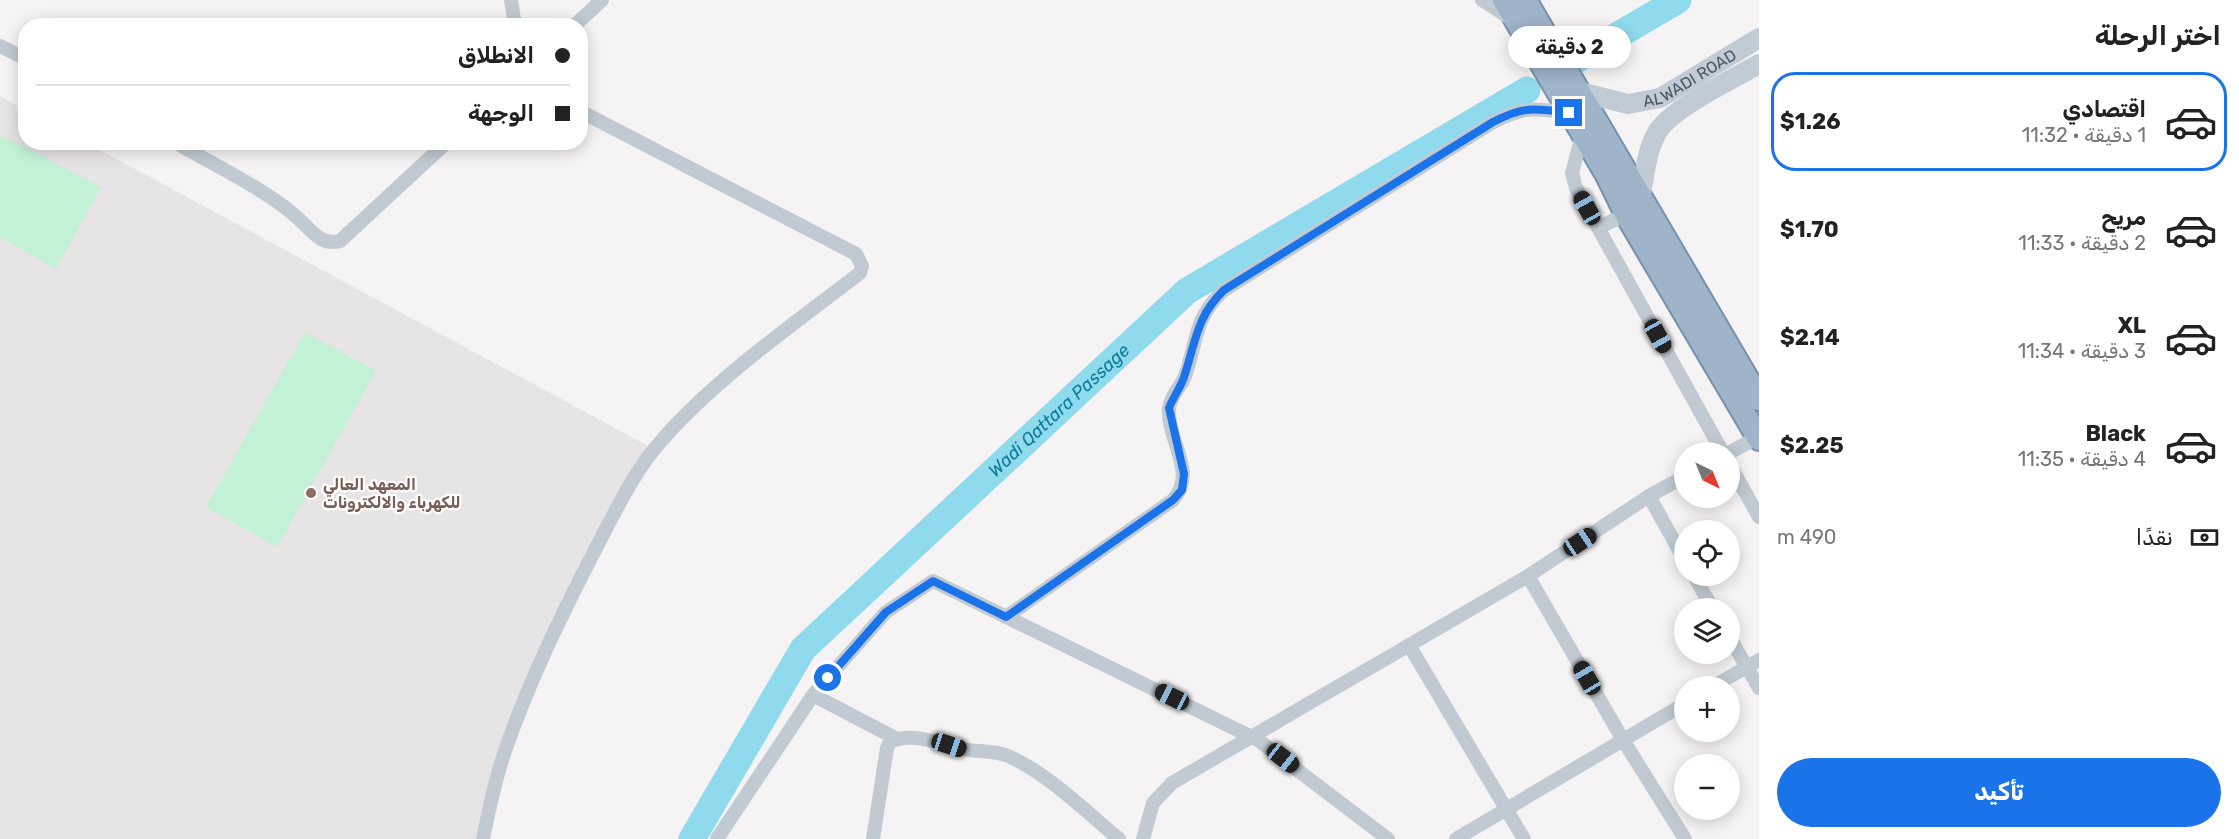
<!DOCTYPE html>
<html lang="ar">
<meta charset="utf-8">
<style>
:root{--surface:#fff;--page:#f2f2f2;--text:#222;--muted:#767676;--line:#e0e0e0;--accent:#1a73e8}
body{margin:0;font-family:Rubik,"Noto Naskh Arabic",sans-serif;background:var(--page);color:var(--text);direction:rtl;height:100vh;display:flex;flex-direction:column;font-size:22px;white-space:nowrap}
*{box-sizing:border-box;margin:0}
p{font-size:20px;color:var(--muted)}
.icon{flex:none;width:33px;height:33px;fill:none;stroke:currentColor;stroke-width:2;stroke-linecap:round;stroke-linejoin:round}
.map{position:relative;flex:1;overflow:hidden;direction:ltr}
.sheet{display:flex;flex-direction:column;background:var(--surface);width:480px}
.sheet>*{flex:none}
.top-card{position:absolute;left:18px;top:18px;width:570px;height:132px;border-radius:24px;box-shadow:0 3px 15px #0003;direction:rtl;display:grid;align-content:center;height:132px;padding:0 18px;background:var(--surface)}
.needle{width:39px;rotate:137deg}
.controls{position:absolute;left:1674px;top:442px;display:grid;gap:12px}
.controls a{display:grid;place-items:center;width:66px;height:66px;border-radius:50%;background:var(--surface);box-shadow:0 3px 15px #0003;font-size:30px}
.end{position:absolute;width:27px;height:27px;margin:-14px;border:8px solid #1a73e8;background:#fff;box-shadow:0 0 0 3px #fff}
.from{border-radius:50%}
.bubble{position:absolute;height:42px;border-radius:21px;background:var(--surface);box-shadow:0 3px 15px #0003;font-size:20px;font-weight:700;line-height:42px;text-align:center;direction:rtl}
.car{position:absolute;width:18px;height:36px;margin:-18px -9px;border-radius:8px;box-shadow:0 0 4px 2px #0007;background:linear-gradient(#222 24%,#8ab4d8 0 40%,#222 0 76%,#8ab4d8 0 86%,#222 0)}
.top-card b{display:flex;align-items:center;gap:21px;height:57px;font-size:22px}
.top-card b+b{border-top:2px solid var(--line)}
.top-card i{width:15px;height:15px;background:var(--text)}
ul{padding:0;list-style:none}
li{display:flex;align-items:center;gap:18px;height:99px;margin:0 12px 9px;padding:0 6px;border:3px solid transparent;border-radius:24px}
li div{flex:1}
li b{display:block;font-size:22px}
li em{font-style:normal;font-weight:700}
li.active{border-color:var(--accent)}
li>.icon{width:54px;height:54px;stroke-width:1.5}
h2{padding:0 18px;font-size:27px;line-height:72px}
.pay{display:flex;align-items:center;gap:15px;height:66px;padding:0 18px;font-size:22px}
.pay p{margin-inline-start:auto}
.action{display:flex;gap:12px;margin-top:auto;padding:12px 18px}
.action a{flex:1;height:69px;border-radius:36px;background:var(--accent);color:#fff;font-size:24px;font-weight:700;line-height:69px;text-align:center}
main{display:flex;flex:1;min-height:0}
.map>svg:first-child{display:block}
.education{fill:#e6e4e5}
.green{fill:#c3f1d5}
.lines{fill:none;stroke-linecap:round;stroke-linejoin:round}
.river{stroke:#90daee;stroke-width:27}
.trunk-casing{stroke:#7690ad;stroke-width:26}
.minor{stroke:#c1cad2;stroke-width:14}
.secondary{stroke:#c1cbd6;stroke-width:20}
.trunk{stroke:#9fb4c9;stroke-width:22}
.route{stroke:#1a73e8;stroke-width:8}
.education-dot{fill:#8d6e63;stroke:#fff;stroke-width:2}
.labels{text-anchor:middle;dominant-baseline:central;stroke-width:4.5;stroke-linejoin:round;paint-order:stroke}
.street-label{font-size:16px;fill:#4a5661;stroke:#fff}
.education-label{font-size:16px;font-weight:bold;fill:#785e54;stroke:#fff;text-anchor:start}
.water-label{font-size:18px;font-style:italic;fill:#0c7c9b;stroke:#fff}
</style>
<main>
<section class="sheet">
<h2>اختر الرحلة</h2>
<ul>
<li class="active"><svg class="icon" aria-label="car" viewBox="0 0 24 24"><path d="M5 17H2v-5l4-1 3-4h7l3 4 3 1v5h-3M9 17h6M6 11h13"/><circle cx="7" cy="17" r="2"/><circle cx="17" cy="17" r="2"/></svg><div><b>اقتصادي</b><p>1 دقيقة · 11:32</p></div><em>$1.26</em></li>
<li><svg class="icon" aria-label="car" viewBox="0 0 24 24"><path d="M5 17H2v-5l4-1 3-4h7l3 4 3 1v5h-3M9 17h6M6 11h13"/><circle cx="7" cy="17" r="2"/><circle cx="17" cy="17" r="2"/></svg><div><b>مريح</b><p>2 دقيقة · 11:33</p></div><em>$1.70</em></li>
<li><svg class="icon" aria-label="car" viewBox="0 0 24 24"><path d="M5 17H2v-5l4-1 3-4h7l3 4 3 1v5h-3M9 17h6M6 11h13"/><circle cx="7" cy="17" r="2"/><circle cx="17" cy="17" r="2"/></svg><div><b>XL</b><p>3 دقيقة · 11:34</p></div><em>$2.14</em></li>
<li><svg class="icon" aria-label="car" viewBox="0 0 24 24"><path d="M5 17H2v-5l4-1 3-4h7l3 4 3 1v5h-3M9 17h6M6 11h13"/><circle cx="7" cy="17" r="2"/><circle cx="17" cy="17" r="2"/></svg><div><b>Black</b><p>4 دقيقة · 11:35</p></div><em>$2.25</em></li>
</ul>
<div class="pay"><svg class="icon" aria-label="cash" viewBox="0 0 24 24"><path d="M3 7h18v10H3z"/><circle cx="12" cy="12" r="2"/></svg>نقدًا<p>490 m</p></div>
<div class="action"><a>تأكيد</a></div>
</section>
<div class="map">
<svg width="1759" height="839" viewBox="0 0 1759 839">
<rect width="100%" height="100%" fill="#f5f3f3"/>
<!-- education -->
<path class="education" d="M 0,96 L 25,110 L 26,142 L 87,143 L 650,447 L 593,538 L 504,752 L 482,839 L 0,839 Z"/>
<!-- green -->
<g class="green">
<path d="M 0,138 L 9,139 L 101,187 L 56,269 L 0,237 Z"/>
<path d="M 305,332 L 376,371 L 277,547 L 206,507 Z"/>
</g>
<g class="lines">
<!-- river -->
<g class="river">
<path d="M 1574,61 L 1678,0"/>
<path id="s1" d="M 692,839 L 803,649 L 1187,291 L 1527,90"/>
</g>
<!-- trunk casing -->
<g class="trunk-casing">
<g id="trunk">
<path d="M 1504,0 L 1607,175 L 1626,214 L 1759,439"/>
<path d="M 1525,0 L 1759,399"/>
</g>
</g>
<!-- minor -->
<g class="minor">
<path d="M 511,0 L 515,26"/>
<path d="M 1482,0 L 1508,17"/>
<path d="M 574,26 L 602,0"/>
<path d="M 0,46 L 26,59"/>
<path d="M 1582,135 L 1572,173 L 1576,188 L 1723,453"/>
<path d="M 175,142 C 213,165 270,191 301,221 C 313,233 323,246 340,241 L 447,142"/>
<path d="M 1598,228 L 1626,214"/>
<path d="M 1729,453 L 1758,437"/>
<path d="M 1730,465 L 1759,517"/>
<path d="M 1649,496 L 1684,559"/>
<path d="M 1528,576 L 1623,740 L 1685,839"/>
<path d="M 1694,576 L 1713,609"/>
<path d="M 1006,617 L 1173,500 C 1198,472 1167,441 1169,409 C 1170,396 1181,387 1185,376 C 1198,340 1193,319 1224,290 L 1493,122 C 1524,106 1535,108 1569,113"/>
<path d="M 1730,638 L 1759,688"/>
<path d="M 1409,645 L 1524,839"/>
<path d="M 1712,687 L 1759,660"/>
<path d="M 813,695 L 897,739"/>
<path d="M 483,839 C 489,810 495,779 505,751 C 529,681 562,614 596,548 C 615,512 634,471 662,440 C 715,379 795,323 860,273 L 862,266 L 856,254 L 580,111"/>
<path d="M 717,839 L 813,695 L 886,612 L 933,581 L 1258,740 L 1388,839"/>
<path d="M 873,839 L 887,748 L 890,742 C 913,731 939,744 962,749 C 976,752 995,750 1008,756 C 1049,774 1085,811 1119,839"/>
<path d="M 1143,839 L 1153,803 L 1172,783 L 1528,576 L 1649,496 L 1684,477"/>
<path d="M 1456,839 L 1684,704"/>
</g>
<!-- secondary -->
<g class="secondary">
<path id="s2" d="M 1580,92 L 1628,104 L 1660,98 L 1759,38"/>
<path d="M 1641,193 C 1645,174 1647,148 1658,131 C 1674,107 1733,79 1759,64"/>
</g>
<!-- trunk -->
<use href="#trunk" class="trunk"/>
</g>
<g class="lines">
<!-- route -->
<path class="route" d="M 828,678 L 886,612 L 933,581 L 1006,617 L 1173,500 L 1182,490 L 1184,474 L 1169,408 C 1173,397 1182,386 1185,374 C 1196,340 1197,316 1224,290 L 1493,122 C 1524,106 1535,108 1569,113"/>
</g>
<!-- markers -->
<circle class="education-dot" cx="311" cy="493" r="6"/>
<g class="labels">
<!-- street labels -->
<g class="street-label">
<text stroke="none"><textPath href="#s2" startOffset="117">ALWADI ROAD</textPath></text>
</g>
<!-- education labels -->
<g class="education-label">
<text x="323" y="484">المعهد العالي<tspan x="323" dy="18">للكهرباء والالكترونات</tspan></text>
</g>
<!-- water labels -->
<g class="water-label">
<text stroke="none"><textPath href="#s1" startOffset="570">Wadi Qattara Passage</textPath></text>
</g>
</g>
</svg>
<div class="controls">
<a><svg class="needle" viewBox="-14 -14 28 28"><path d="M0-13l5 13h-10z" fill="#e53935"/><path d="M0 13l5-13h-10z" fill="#767676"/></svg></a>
<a><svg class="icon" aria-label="locate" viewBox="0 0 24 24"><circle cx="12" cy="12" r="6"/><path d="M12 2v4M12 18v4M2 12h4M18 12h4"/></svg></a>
<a><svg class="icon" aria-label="layers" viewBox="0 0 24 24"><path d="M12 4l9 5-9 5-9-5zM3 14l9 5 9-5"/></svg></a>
<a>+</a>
<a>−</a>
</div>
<i class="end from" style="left:828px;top:678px"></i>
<i class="end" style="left:1569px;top:113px"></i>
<div class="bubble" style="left:1508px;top:26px;width:123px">2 دقيقة</div>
<i class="car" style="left:1587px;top:208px;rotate:331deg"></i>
<i class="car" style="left:1658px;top:336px;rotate:151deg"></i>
<i class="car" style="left:1580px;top:542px;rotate:57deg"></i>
<i class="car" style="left:1587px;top:678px;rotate:330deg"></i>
<i class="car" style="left:1172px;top:697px;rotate:296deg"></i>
<i class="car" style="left:949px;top:745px;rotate:108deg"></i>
<i class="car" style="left:1283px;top:758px;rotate:128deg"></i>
<div class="top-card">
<b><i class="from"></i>الانطلاق</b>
<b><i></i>الوجهة</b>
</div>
</div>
</main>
